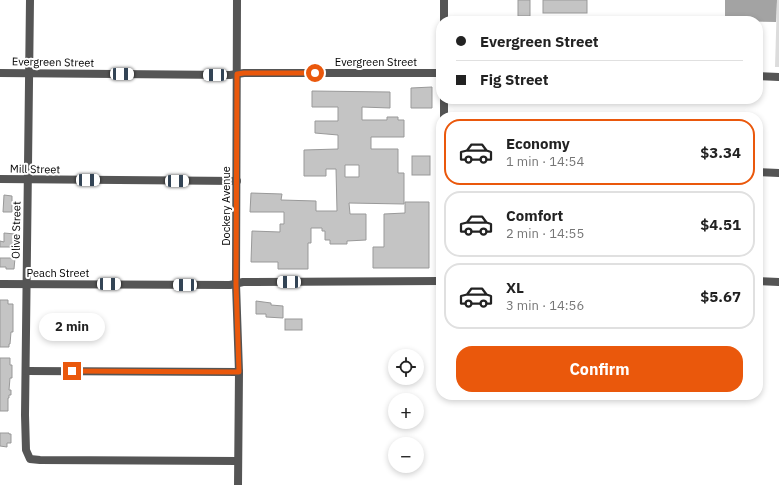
<!DOCTYPE html>
<meta charset="utf-8">
<style>
:root{--surface:#fff;--page:#f6f6f6;--text:#222;--muted:#767676;--line:#e0e0e0;--accent:#ea580c}
body{margin:0;font-family:"IBM Plex Sans",sans-serif;background:var(--page);color:var(--text);height:100vh;display:flex;flex-direction:column;font-size:15px;white-space:nowrap}
*{box-sizing:border-box;margin:0}
p{font-size:13px;color:var(--muted)}
.icon{flex:none;width:22px;height:22px;fill:none;stroke:currentColor;stroke-width:2;stroke-linecap:round;stroke-linejoin:round}
.map{position:relative;flex:1;overflow:hidden}
.drawer{position:absolute;left:436px;top:112px;width:327px;height:288px;display:flex;flex-direction:column;background:var(--surface);border-radius:16px;box-shadow:0 2px 6px #0003}
.drawer>*{flex:none}
.top-card{position:absolute;left:436px;top:16px;width:327px;height:88px;border-radius:16px;box-shadow:0 2px 6px #0003;display:grid;align-content:center;height:88px;padding:0 20px;background:var(--surface)}
.tools{position:absolute;left:388px;top:349px;display:grid;gap:8px}
.tools a{display:grid;place-items:center;width:36px;height:36px;border-radius:50%;background:var(--surface);box-shadow:0 2px 6px #0003;font-size:20px}
.end{position:absolute;width:18px;height:18px;margin:-9px;border:5px solid #ea580c;background:#fff;box-shadow:0 0 0 2px #fff}
.from{border-radius:50%}
.bubble{position:absolute;height:28px;border-radius:14px;background:var(--surface);box-shadow:0 2px 6px #0003;font-size:13px;font-weight:700;line-height:28px;text-align:center}
.car{position:absolute;width:12px;height:24px;margin:-12px -6px;border-radius:5px;box-shadow:0 0 3px 1px #0007;background:linear-gradient(#fff 24%,#345 0 40%,#fff 0 76%,#345 0 86%,#fff 0)}
.top-card b{display:flex;align-items:center;gap:14px;height:38px;font-size:15px}
.top-card b+b{border-top:1px solid var(--line)}
.top-card i{width:10px;height:10px;background:var(--text)}
ul{padding:7px 0 0;list-style:none}
li{display:flex;align-items:center;gap:12px;height:66px;margin:0 8px 6px;padding:0 12px;border:2px solid var(--line);border-radius:16px}
li div{flex:1}
li b{display:block;font-size:15px}
li em{font-style:normal;font-weight:700}
li.active{border-color:var(--accent)}
li>.icon{width:36px;height:36px;stroke-width:1.5}
.primary-button{display:flex;gap:8px;margin-top:auto;padding:8px 20px}
.primary-button a{flex:1;height:46px;border-radius:16px;background:var(--accent);color:#fff;font-size:16px;font-weight:700;line-height:46px;text-align:center}
.map>svg:first-child{display:block}
.green{fill:#dcdcdc}
.water{fill:#a3a3a3}
.building{fill:#c4c4c4;stroke:#999;fill-rule:evenodd}
.lines{fill:none;stroke-linecap:round;stroke-linejoin:round}
.minor{stroke:#555;stroke-width:8}
.route{stroke:#ea580c;stroke-width:5}
.labels{text-anchor:middle;dominant-baseline:central;stroke-width:4;stroke-linejoin:round;paint-order:stroke}
.street-label{font-size:11px;fill:#000;stroke:#fff}
</style>
<div class="map">
<svg width="779" height="485" viewBox="0 0 779 485">
<rect width="100%" height="100%" fill="#fff"/>
<!-- green -->
<path class="green" d="M 777,0 L 779,0 L 779,67 L 775,67 Z"/>
<!-- water -->
<path class="water" d="M 725,0 L 777,0 L 776,22 L 725,21 Z"/>
<!-- building -->
<g class="building">
<rect x="518" y="0" width="12" height="16"/>
<rect x="543" y="0" width="44" height="13"/>
<path d="M 432,87 L 432,108 L 411,108 L 411,88 Z"/>
<path d="M 312,91 L 390,92 L 390,108 L 362,107 L 362,120 L 387,120 L 387,117 L 398,117 L 398,120 L 404,120 L 404,137 L 371,137 L 371,149 L 398,149 L 398,173 L 404,173 L 404,204 L 349,203 L 350,214 L 366,214 L 366,240 L 347,241 L 347,244 L 330,244 L 330,240 L 325,240 L 325,231 L 322,231 L 322,228 L 311,228 L 311,243 L 308,243 L 308,269 L 278,269 L 278,262 L 251,262 L 252,231 L 280,232 L 280,224 L 284,224 L 284,212 L 250,212 L 251,193 L 282,194 L 281,200 L 316,201 L 316,211 L 337,211 L 336,169 L 326,169 L 326,176 L 304,176 L 304,150 L 338,149 L 338,135 L 315,133 L 315,121 L 338,121 L 338,107 L 312,107 ZM 345,165 L 359,165 L 359,177 L 345,177 Z"/>
<rect x="412" y="156" width="18" height="19"/>
<path d="M 4,195 L 12,196 L 12,212 L 3,212 Z"/>
<path d="M 405,202 L 429,202 L 429,268 L 373,268 L 373,247 L 384,247 L 384,214 L 405,213 Z"/>
<path d="M 4,233 L 15,234 L 14,247 L 0,247 L 0,241 L 4,242 Z"/>
<path d="M 0,258 L 15,258 L 14,269 L 6,269 L 6,267 L 0,267 Z"/>
<path d="M 0,300 L 8,300 L 8,304 L 13,304 L 13,332 L 11,332 L 10,344 L 9,344 L 9,347 L 0,347 Z"/>
<path d="M 256,301 L 271,303 L 271,305 L 283,306 L 283,318 L 266,317 L 266,314 L 256,314 Z"/>
<rect x="285" y="319" width="17" height="11"/>
<path d="M 0,358 L 10,358 L 10,365 L 12,365 L 12,378 L 10,378 L 9,390 L 11,390 L 11,395 L 9,395 L 9,398 L 8,398 L 8,411 L 0,411 Z"/>
<path d="M 0,433 L 9,433 L 9,434 L 11,434 L 11,443 L 7,443 L 7,447 L 0,446 Z"/>
</g>
<g class="lines">
<!-- minor -->
<g class="minor">
<path d="M 30,0 L 25,415 L 26,450 L 30,459 L 40,460 L 238,461"/>
<path d="M 237,0 L 236,284 L 239,372 L 238,485"/>
<path d="M 444,21 L 444,0"/>
<path d="M 0,73 L 230,75 L 244,73 L 441,73"/>
<path d="M 758,76 L 779,77"/>
<path d="M 444,99 L 444,117"/>
<path d="M 758,172 L 779,173"/>
<path d="M 0,179 L 237,181"/>
<path d="M 758,281 L 779,282"/>
<path d="M 0,284 L 230,285 L 243,282 L 441,281"/>
<path d="M 26,371 L 239,372"/>
</g>
</g>
<g class="lines">
<!-- route -->
<path class="route" d="M 72,371 L 239,372 L 236,284 L 237,74 L 244,73 L 315,73"/>
</g>
<g class="labels">
<!-- street labels -->
<g class="street-label">
<text transform="translate(53 62) rotate(1)">Evergreen Street</text>
<text x="376" y="62">Evergreen Street</text>
<text transform="translate(35 169) rotate(1)">Mill Street</text>
<text transform="translate(226 206) rotate(-90)">Dockery Avenue</text>
<text transform="translate(16 230) rotate(-89)">Olive Street</text>
<text x="58" y="273">Peach Street</text>
</g>
</g>
</svg>
<div class="tools">
<a><svg class="icon" aria-label="locate" viewBox="0 0 24 24"><circle cx="12" cy="12" r="6"/><path d="M12 2v4M12 18v4M2 12h4M18 12h4"/></svg></a>
<a>+</a>
<a>−</a>
</div>
<i class="end from" style="left:315px;top:73px"></i>
<i class="end" style="left:72px;top:371px"></i>
<div class="bubble" style="left:39px;top:313px;width:66px">2 min</div>
<i class="car" style="left:122px;top:74px;rotate:91deg"></i>
<i class="car" style="left:215px;top:75px;rotate:270deg"></i>
<i class="car" style="left:88px;top:180px;rotate:90deg"></i>
<i class="car" style="left:177px;top:181px;rotate:90deg"></i>
<i class="car" style="left:289px;top:282px;rotate:270deg"></i>
<i class="car" style="left:109px;top:284px;rotate:90deg"></i>
<i class="car" style="left:185px;top:285px;rotate:270deg"></i>
<div class="top-card">
<b><i class="from"></i>Evergreen Street</b>
<b><i></i>Fig Street</b>
</div>
<section class="drawer">
<ul>
<li class="active"><svg class="icon" aria-label="car" viewBox="0 0 24 24"><path d="M5 17H2v-5l4-1 3-4h7l3 4 3 1v5h-3M9 17h6M6 11h13"/><circle cx="7" cy="17" r="2"/><circle cx="17" cy="17" r="2"/></svg><div><b>Economy</b><p>1 min · 14:54</p></div><em>$3.34</em></li>
<li><svg class="icon" aria-label="car" viewBox="0 0 24 24"><path d="M5 17H2v-5l4-1 3-4h7l3 4 3 1v5h-3M9 17h6M6 11h13"/><circle cx="7" cy="17" r="2"/><circle cx="17" cy="17" r="2"/></svg><div><b>Comfort</b><p>2 min · 14:55</p></div><em>$4.51</em></li>
<li><svg class="icon" aria-label="car" viewBox="0 0 24 24"><path d="M5 17H2v-5l4-1 3-4h7l3 4 3 1v5h-3M9 17h6M6 11h13"/><circle cx="7" cy="17" r="2"/><circle cx="17" cy="17" r="2"/></svg><div><b>XL</b><p>3 min · 14:56</p></div><em>$5.67</em></li>
</ul>
<div class="primary-button"><a>Confirm</a></div>
</section>
</div>
